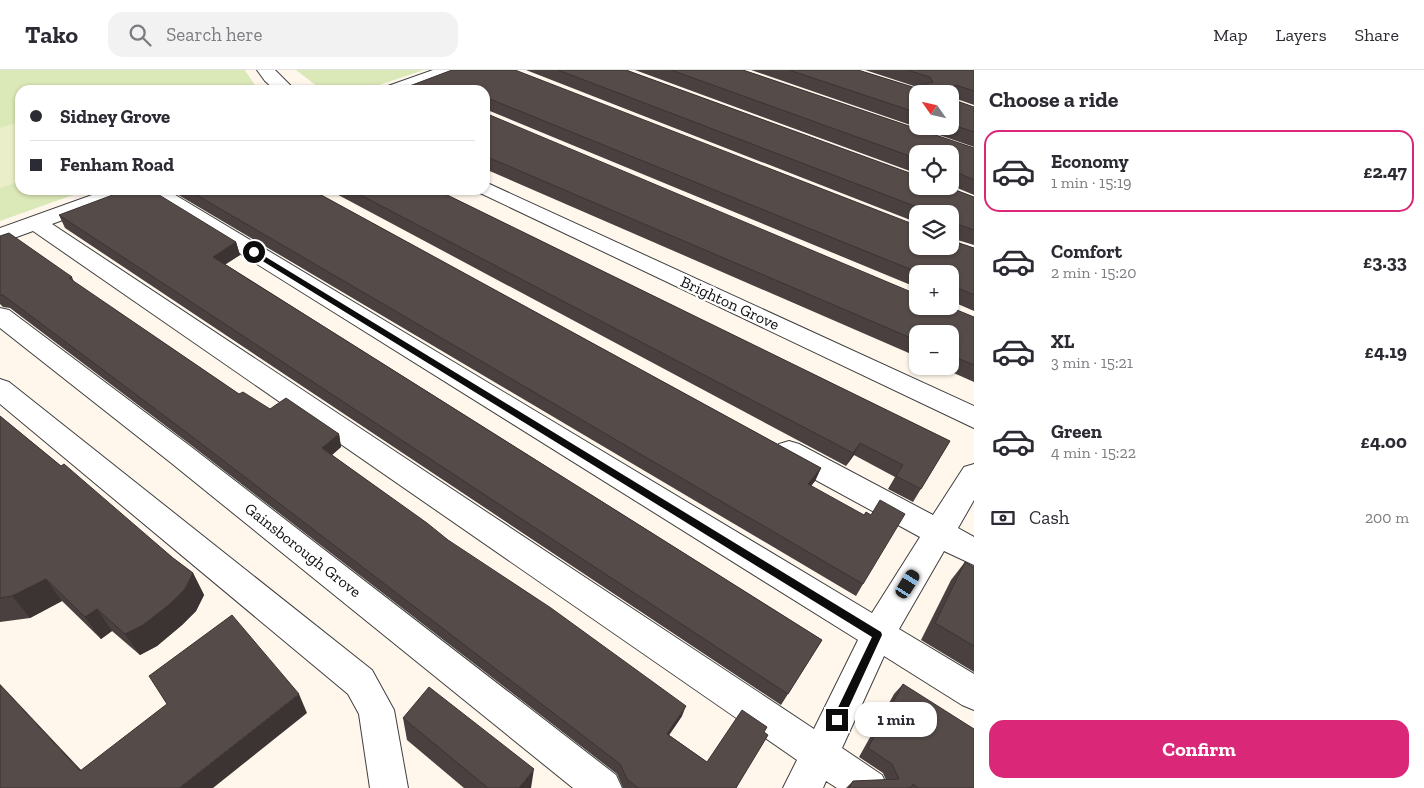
<!DOCTYPE html>
<meta charset="utf-8">
<style>
:root{--surface:#fff;--page:#f2f2f3;--text:#2b2b33;--muted:#7c7c81;--line:#e1e1e2;--accent:#db2777}
body{margin:0;font-family:"Zilla Slab",serif;background:var(--page);color:var(--text);height:100vh;display:flex;flex-direction:column;font-size:19px;white-space:nowrap}
*{box-sizing:border-box;margin:0}
p{font-size:16px;color:var(--muted)}
.icon{flex:none;width:28px;height:28px;fill:none;stroke:currentColor;stroke-width:2;stroke-linecap:round;stroke-linejoin:round}
.map{position:relative;flex:1;overflow:hidden}
.panel{display:flex;flex-direction:column;background:var(--surface);width:450px}
.panel>*{flex:none}
.banner{position:absolute;left:15px;top:15px;width:475px;height:110px;border-radius:15px;box-shadow:0 1px 4px #0004;display:grid;align-content:center;height:110px;padding:0 15px;background:var(--surface)}
.needle{width:32px;rotate:304deg}
.tools{position:absolute;left:909px;top:15px;display:grid;gap:10px}
.tools a{display:grid;place-items:center;width:50px;height:50px;border-radius:10px;background:var(--surface);box-shadow:0 1px 4px #0004;font-size:25px}
.end{position:absolute;width:22px;height:22px;margin:-11px;border:6px solid #0c0c0c;background:#fff;box-shadow:0 0 0 2px #fff}
.from{border-radius:50%}
.bubble{position:absolute;height:35px;border-radius:15px;background:var(--surface);box-shadow:0 1px 4px #0004;font-size:16px;font-weight:800;line-height:35px;text-align:center}
.car{position:absolute;width:15px;height:30px;margin:-15px -8px;border-radius:6px;box-shadow:0 0 4px 1px #0007;background:linear-gradient(#222 24%,#8ab4d8 0 40%,#222 0 76%,#8ab4d8 0 86%,#222 0)}
.banner b{display:flex;align-items:center;gap:18px;height:48px;font-size:19px}
.banner b+b{border-top:1px solid var(--line)}
.banner i{width:12px;height:12px;background:var(--text)}
ul{padding:0;list-style:none}
li{display:flex;align-items:center;gap:15px;height:82px;margin:0 10px 8px;padding:0 5px;border:2px solid transparent;border-radius:15px}
li div{flex:1}
li b{display:block;font-size:19px}
li em{font-style:normal;font-weight:800}
li.selected{border-color:var(--accent)}
li>.icon{width:45px;height:45px;stroke-width:1.5}
h2{padding:0 15px;font-size:22px;line-height:60px}
.pay{display:flex;align-items:center;gap:12px;height:55px;padding:0 15px;font-size:19px}
.pay p{margin-inline-start:auto}
.cta{display:flex;gap:10px;margin-top:auto;padding:10px 15px}
.cta a{flex:1;height:58px;border-radius:15px;background:var(--accent);color:#fff;font-size:20px;font-weight:800;line-height:58px;text-align:center}
header{display:flex;align-items:center;gap:30px;box-sizing:border-box;height:70px;padding:0 25px;background:var(--surface);border-bottom:1px solid var(--line)}
header strong{font-size:24px}
nav{display:flex;gap:28px;margin-inline-start:auto;font-size:18px}
.search{width:350px;height:45px;background:var(--page);display:flex;align-items:center;gap:12px;box-sizing:border-box;padding:0 18px;border-radius:15px;color:var(--muted);font-size:19px}
main{display:flex;flex:1;min-height:0}
.map>svg:first-child{display:block}
.green{fill:#dbe8b7}
.pitch{fill:#eaefc9}
.lines{fill:none;stroke-linecap:round;stroke-linejoin:round}
.minor-casing{stroke:#3f3f3f;stroke-width:2}
.minor{fill:#fff;fill-rule:evenodd}
.wall{fill:#49403f;fill-rule:evenodd}
.shaded-wall{fill:#3c3433}
.building{fill:#554b49;stroke:#3c3433}
.route{fill:#0c0c0c}
.labels{text-anchor:middle;dominant-baseline:central;stroke-width:5;stroke-linejoin:round;paint-order:stroke}
.street-label{font-size:16px;fill:#0c0c0c;stroke:#fff}
</style>
<header>
<strong>Tako</strong>
<div class="search"><svg class="icon" aria-label="search" viewBox="0 0 24 24"><circle cx="10" cy="10" r="6"/><path d="M15 15l6 6"/></svg>Search here</div>
<nav><a>Map</a><a>Layers</a><a>Share</a></nav>
</header>
<main>
<div class="map">
<svg width="974" height="718" viewBox="0 0 974 718">
<rect width="100%" height="100%" fill="#fff7ec"/>
<!-- green -->
<g class="green">
<path d="M 0,0 L 245,0 L 258,20 L 20,20 L 20,120 L 87,120 L 0,151 Z"/>
<path d="M 296,0 L 424,0 L 364,20 L 322,20 Z"/>
</g>
<!-- pitch -->
<path class="pitch" d="M 20,52 L 20,111 L 0,118 L 0,58 Z"/>
<g class="lines">
<!-- minor casing -->
<g class="minor-casing">
<g id="minor">
<path d="M 257,0 L 275,0 L 295,20 L 275,20 L 265,11 Z"/>
<path d="M 433,0 L 459,0 L 456,4 L 411,20 L 385,20 L 388,16 Z"/>
<path d="M 485,112 L 974,336 L 974,358 L 478,122 L 476,120 L 485,120 Z"/>
<path d="M 106,120 L 135,120 L 132,124 L 52,154 L 814,659 L 858,570 L 145,124 L 142,120 L 167,120 L 872,543 L 920,467 L 779,390 L 775,382 L 779,374 L 789,371 L 799,374 L 933,445 L 964,397 L 974,394 L 974,430 L 958,458 L 974,467 L 974,495 L 944,481 L 899,559 L 974,604 L 974,640 L 962,635 L 884,586 L 842,678 L 882,705 L 888,718 L 837,718 L 826,711 L 823,718 L 783,718 L 797,690 L 33,161 L 0,173 L 0,158 Z"/>
<path d="M 0,238 L 9,240 L 190,376 L 616,705 L 622,718 L 573,718 L 170,392 L 0,258 Z"/>
<path d="M 0,309 L 9,312 L 372,600 L 394,640 L 408,718 L 370,718 L 359,644 L 348,624 L 0,334 Z"/>
</g>
</g>
<!-- minor -->
<use href="#minor" class="minor"/>
</g>
<!-- wall -->
<g class="wall">
<path d="M 526,0 L 626,0 L 974,127 L 974,175 L 951,168 L 950,170 L 974,178 L 974,241 L 951,231 L 950,232 L 950,204 L 918,204 L 918,218 L 485,39 L 485,20 L 950,176 L 950,144 L 918,144 L 918,153 Z"/>
<path d="M 635,0 L 743,0 L 974,78 L 974,125 L 950,115 L 950,84 L 918,84 L 918,104 Z"/>
<path d="M 751,0 L 858,0 L 916,18 L 923,19 L 865,0 L 974,0 L 974,35 L 954,28 L 954,30 L 974,37 L 974,77 ZM 918,24 L 950,24 L 950,56 L 918,56 Z"/>
<path d="M 485,43 L 918,236 L 974,247 L 974,312 L 938,296 L 950,296 L 950,264 L 918,264 L 918,287 L 485,99 Z"/>
<path d="M 170,120 L 312,120 L 821,398 L 815,411 L 811,416 L 863,514 L 856,526 Z"/>
<path d="M 329,120 L 437,120 L 950,371 L 913,432 L 888,419 L 895,407 L 854,385 L 846,396 Z"/>
<path d="M 59,145 L 236,172 L 240,185 L 225,194 L 822,570 L 781,635 L 65,158 Z"/>
<path d="M 0,166 L 72,207 L 74,212 L 239,324 L 270,339 L 339,364 L 341,377 L 332,385 L 448,470 L 682,646 L 669,665 L 707,692 L 764,662 L 736,718 L 623,718 L 617,704 L 191,375 L 10,238 L 3,237 L 0,234 Z"/>
<path d="M 0,346 L 173,488 L 193,503 L 204,525 L 196,541 L 182,555 L 157,576 L 140,585 L 112,561 L 101,569 L 62,531 L 30,548 L 0,552 Z"/>
<path d="M 965,492 L 974,497 L 974,602 L 921,570 L 951,510 Z"/>
<path d="M 903,614 L 974,718 L 846,718 L 853,711 L 886,710 L 883,703 L 859,687 L 894,624 Z"/>
<path d="M 403,648 L 531,718 L 464,718 L 407,670 Z"/>
</g>
<!-- shaded-wall -->
<g class="shaded-wall">
<path d="M 236,172 L 240,185 L 217,200 L 213,187 Z"/>
<path d="M 958,218 L 950,232 L 955,221 Z"/>
<path d="M 339,364 L 341,377 L 325,391 L 322,378 Z"/>
<path d="M 860,373 L 854,385 L 846,396 L 853,383 Z"/>
<path d="M 821,398 L 815,411 L 802,427 L 808,414 Z"/>
<path d="M 193,503 L 204,525 L 196,541 L 182,555 L 157,576 L 140,585 L 125,564 Z"/>
<path d="M 46,509 L 62,531 L 30,548 L 12,526 Z"/>
<path d="M 97,539 L 112,561 L 101,569 L 85,547 Z"/>
<path d="M 0,614 L 98,718 L 80,701 L 0,615 Z"/>
<path d="M 299,624 L 307,643 L 213,718 L 179,718 Z"/>
<path d="M 686,636 L 682,646 L 663,674 L 667,664 Z"/>
<path d="M 534,699 L 531,718 L 519,718 Z"/>
</g>
<!-- building -->
<g class="building">
<path d="M 452,0 L 515,0 L 918,156 L 918,176 L 950,176 L 950,170 L 974,178 L 974,225 L 958,218 L 955,221 L 950,221 L 950,204 L 922,204 L 485,27 L 485,20 L 399,20 Z"/>
<path d="M 558,0 L 626,0 L 918,106 L 918,116 L 945,116 L 974,127 L 974,160 L 957,154 L 955,156 L 955,161 L 950,161 L 950,144 L 925,144 L 925,140 Z"/>
<path d="M 671,0 L 743,0 L 974,78 L 974,110 L 954,101 L 950,101 L 950,84 L 918,84 L 918,89 Z"/>
<path d="M 789,0 L 858,0 L 916,18 L 924,19 L 925,14 L 933,12 L 930,7 L 907,0 L 974,0 L 974,21 L 956,15 L 953,17 L 954,30 L 974,37 L 974,62 L 950,54 L 950,24 L 918,24 L 918,43 Z"/>
<path d="M 485,43 L 916,224 L 918,224 L 918,236 L 947,236 L 974,247 L 974,295 L 950,285 L 950,264 L 918,264 L 918,271 L 485,86 Z"/>
<path d="M 126,120 L 151,120 L 236,172 L 213,187 L 822,570 L 788,624 L 59,145 Z"/>
<path d="M 188,120 L 312,120 L 821,398 L 808,414 L 864,445 L 866,442 L 871,445 L 880,430 L 905,444 L 863,514 Z"/>
<path d="M 351,120 L 437,120 L 950,371 L 921,419 L 896,406 L 903,395 L 860,373 L 853,383 Z"/>
<path d="M 9,163 L 72,207 L 69,208 L 239,324 L 243,322 L 270,339 L 286,328 L 339,364 L 322,378 L 427,453 L 448,470 L 551,538 L 686,636 L 667,664 L 707,692 L 742,640 L 767,657 L 764,662 L 768,665 L 736,718 L 638,718 L 627,709 L 620,694 L 186,362 L 3,225 L 0,225 L 0,166 Z"/>
<path d="M 0,346 L 61,396 L 64,394 L 173,488 L 193,503 L 185,519 L 170,534 L 143,555 L 125,564 L 97,539 L 85,547 L 46,509 L 12,526 L 0,528 Z"/>
<path d="M 965,492 L 974,497 L 974,576 L 935,553 Z"/>
<path d="M 232,545 L 299,624 L 179,718 L 0,718 L 0,615 L 80,701 L 167,634 L 149,606 Z"/>
<path d="M 903,614 L 974,659 L 974,718 L 918,718 L 913,714 L 911,718 L 909,717 L 909,718 L 849,718 L 853,711 L 899,709 L 892,694 L 868,678 Z"/>
<path d="M 429,617 L 534,699 L 519,718 L 488,718 L 403,648 Z"/>
</g>
<!-- route -->
<path class="route" d="M 251,181 L 256,181 L 881,562 L 882,565 L 841,654 L 837,655 L 833,654 L 832,650 L 872,567 L 251,184 Z"/>
<g class="labels">
<!-- street labels -->
<g class="street-label">
<text transform="translate(730 233) rotate(25)">Brighton Grove</text>
<text transform="translate(303 480) rotate(38)">Gainsborough Grove</text>
</g>
</g>
</svg>
<div class="tools">
<a><svg class="needle" viewBox="-14 -14 28 28"><path d="M0-13l5 13h-10z" fill="#e53935"/><path d="M0 13l5-13h-10z" fill="#7c7c81"/></svg></a>
<a><svg class="icon" aria-label="locate" viewBox="0 0 24 24"><circle cx="12" cy="12" r="6"/><path d="M12 2v4M12 18v4M2 12h4M18 12h4"/></svg></a>
<a><svg class="icon" aria-label="layers" viewBox="0 0 24 24"><path d="M12 4l9 5-9 5-9-5zM3 14l9 5 9-5"/></svg></a>
<a>+</a>
<a>−</a>
</div>
<i class="end from" style="left:254px;top:182px"></i>
<i class="end" style="left:837px;top:650px"></i>
<div class="bubble" style="left:855px;top:632px;width:82px">1 min</div>
<i class="car" style="left:908px;top:514px;rotate:32deg"></i>
<div class="banner">
<b><i class="from"></i>Sidney Grove</b>
<b><i></i>Fenham Road</b>
</div>
</div>
<section class="panel">
<h2>Choose a ride</h2>
<ul>
<li class="selected"><svg class="icon" aria-label="car" viewBox="0 0 24 24"><path d="M5 17H2v-5l4-1 3-4h7l3 4 3 1v5h-3M9 17h6M6 11h13"/><circle cx="7" cy="17" r="2"/><circle cx="17" cy="17" r="2"/></svg><div><b>Economy</b><p>1 min · 15:19</p></div><em>£2.47</em></li>
<li><svg class="icon" aria-label="car" viewBox="0 0 24 24"><path d="M5 17H2v-5l4-1 3-4h7l3 4 3 1v5h-3M9 17h6M6 11h13"/><circle cx="7" cy="17" r="2"/><circle cx="17" cy="17" r="2"/></svg><div><b>Comfort</b><p>2 min · 15:20</p></div><em>£3.33</em></li>
<li><svg class="icon" aria-label="car" viewBox="0 0 24 24"><path d="M5 17H2v-5l4-1 3-4h7l3 4 3 1v5h-3M9 17h6M6 11h13"/><circle cx="7" cy="17" r="2"/><circle cx="17" cy="17" r="2"/></svg><div><b>XL</b><p>3 min · 15:21</p></div><em>£4.19</em></li>
<li><svg class="icon" aria-label="car" viewBox="0 0 24 24"><path d="M5 17H2v-5l4-1 3-4h7l3 4 3 1v5h-3M9 17h6M6 11h13"/><circle cx="7" cy="17" r="2"/><circle cx="17" cy="17" r="2"/></svg><div><b>Green</b><p>4 min · 15:22</p></div><em>£4.00</em></li>
</ul>
<div class="pay"><svg class="icon" aria-label="cash" viewBox="0 0 24 24"><path d="M3 7h18v10H3z"/><circle cx="12" cy="12" r="2"/></svg>Cash<p>200 m</p></div>
<div class="cta"><a>Confirm</a></div>
</section>
</main>
